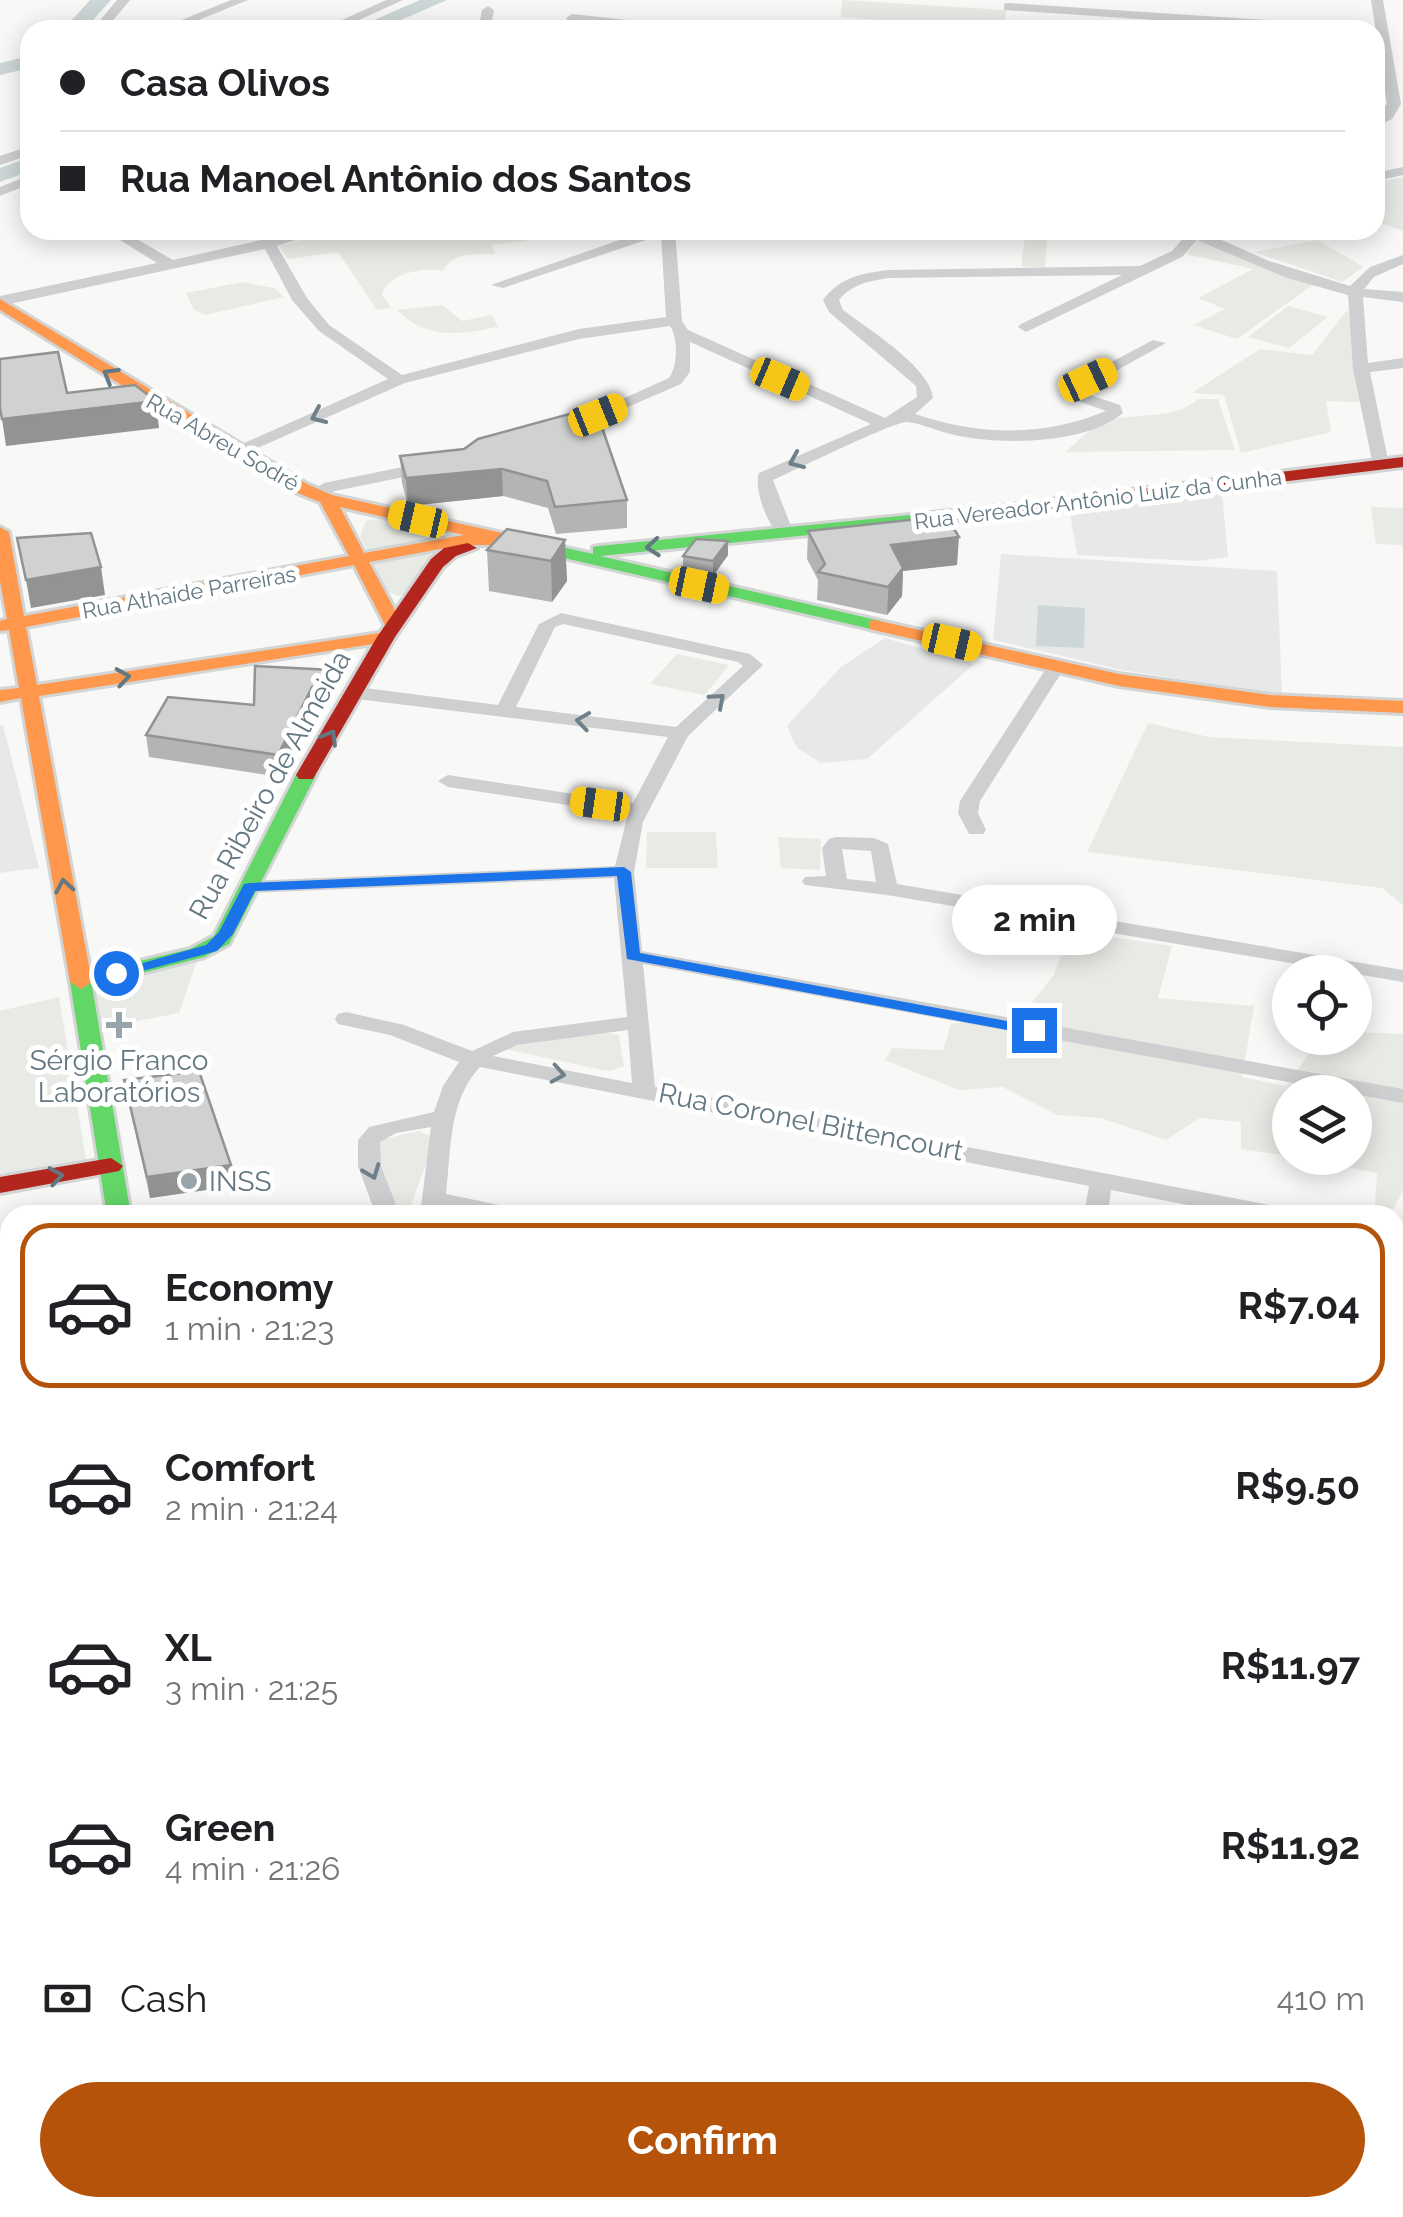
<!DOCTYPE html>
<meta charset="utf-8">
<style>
:root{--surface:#fff;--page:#f6f6f6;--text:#202124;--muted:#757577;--line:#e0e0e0;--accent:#b45309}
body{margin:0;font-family:Raleway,sans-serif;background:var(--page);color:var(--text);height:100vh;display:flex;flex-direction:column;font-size:38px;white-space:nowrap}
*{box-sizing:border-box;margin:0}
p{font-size:32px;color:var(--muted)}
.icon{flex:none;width:55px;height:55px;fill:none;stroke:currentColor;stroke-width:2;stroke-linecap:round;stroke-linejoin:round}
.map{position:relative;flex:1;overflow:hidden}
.side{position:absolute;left:0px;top:1205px;width:1405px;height:1012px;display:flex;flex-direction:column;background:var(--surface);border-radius:30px 30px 0 0;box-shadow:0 5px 25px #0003}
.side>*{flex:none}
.guide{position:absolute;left:20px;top:20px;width:1365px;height:220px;border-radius:30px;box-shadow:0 5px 25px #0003;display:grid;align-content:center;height:220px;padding:0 40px;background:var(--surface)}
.tools{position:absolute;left:1272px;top:955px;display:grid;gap:20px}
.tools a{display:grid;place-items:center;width:100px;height:100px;border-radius:50%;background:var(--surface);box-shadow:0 5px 25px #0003;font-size:50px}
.end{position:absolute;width:45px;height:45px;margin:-22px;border:12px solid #1a73e8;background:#fff;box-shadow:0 0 0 5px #fff}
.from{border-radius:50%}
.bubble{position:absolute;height:70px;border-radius:35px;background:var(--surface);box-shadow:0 5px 25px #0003;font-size:32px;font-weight:700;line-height:70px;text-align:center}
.car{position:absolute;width:30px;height:60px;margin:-30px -15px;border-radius:12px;box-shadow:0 0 8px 2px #0007;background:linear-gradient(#f5c518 24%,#345 0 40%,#f5c518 0 76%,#345 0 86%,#f5c518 0)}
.guide b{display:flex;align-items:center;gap:35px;height:95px;font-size:38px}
.guide b+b{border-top:2px solid var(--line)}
.guide i{width:25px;height:25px;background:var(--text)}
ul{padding:18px 0 0;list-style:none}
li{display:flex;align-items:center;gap:30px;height:165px;margin:0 20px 15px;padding:0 20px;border:5px solid transparent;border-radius:30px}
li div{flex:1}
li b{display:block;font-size:38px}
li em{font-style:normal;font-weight:700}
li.on{border-color:var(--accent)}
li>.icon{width:90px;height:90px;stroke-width:1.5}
.pay{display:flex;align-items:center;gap:25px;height:110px;padding:0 40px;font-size:38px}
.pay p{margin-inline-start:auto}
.cta{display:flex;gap:20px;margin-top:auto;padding:20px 40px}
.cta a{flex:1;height:115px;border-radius:60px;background:var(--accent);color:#fff;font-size:40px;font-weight:700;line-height:115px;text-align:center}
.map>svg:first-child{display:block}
.built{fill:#e7e8e8}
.green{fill:#e8ebe5}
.water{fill:#cdd7d8}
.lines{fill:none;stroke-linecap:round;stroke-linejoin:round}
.river{fill:#cdd7d8;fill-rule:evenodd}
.fast-casing{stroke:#d3d5d5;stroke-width:6}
.slow-casing{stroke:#d3d5d5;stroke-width:6}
.jam-casing{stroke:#d3d5d5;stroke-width:6}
.street{fill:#cecfd0;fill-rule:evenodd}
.fast{fill:#63d668;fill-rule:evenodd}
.slow{fill:#ff974d;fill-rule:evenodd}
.jam{fill:#b3261e;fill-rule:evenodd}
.wall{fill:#b3b5b5}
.shaded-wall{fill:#929393}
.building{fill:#d0d2d2;stroke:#929393;stroke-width:2.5}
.oneway{stroke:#637882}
.oneway2{stroke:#6e818a}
.route{fill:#1a73e8}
.poi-dot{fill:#97a5ab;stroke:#fff;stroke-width:4}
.labels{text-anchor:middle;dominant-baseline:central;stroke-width:10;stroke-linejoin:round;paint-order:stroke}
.far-street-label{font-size:22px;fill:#637882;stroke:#fff}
.street-label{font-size:28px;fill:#637882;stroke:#fff}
.poi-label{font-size:28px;fill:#637882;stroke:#fff}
</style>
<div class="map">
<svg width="1403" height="2217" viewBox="0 0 1403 2217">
<rect width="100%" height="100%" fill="#f8f8f7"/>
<!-- built -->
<g class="built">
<path d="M 1222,492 L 1228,557 L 1195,561 L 1077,555 L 1070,513 Z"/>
<path d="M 1001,554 L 1277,571 L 1282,695 L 1122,670 L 993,640 Z"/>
<path d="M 885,638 L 974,664 L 867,759 L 821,763 L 797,748 L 787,726 L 841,667 Z"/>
<path d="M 0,725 L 3,725 L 39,868 L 0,873 Z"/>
<path d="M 322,2208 L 558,2208 L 554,2217 L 323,2217 Z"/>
</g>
<!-- green -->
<g class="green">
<path d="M 842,0 L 1006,10 L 1004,30 L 841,17 Z"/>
<path d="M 1403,177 L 1403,231 L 1375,221 L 1375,184 Z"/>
<path d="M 337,230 L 427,230 L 431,235 L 453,230 L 508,230 L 528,241 L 492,245 L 495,254 C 475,255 453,251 443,271 C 424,267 389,273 382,294 L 391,308 L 377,310 L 338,252 L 288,259 L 279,246 Z"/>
<path d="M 1013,230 L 1052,230 L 1047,241 L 1045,268 L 1021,266 L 1025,239 L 1011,235 Z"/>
<path d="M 1198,240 L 1314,284 L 1237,339 L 1193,325 L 1225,309 L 1198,298 L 1253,269 L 1186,254 Z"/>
<path d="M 1317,240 L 1364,267 L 1342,282 L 1254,252 Z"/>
<path d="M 243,282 L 274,288 L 284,297 L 205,315 L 194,310 L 186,293 Z"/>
<path d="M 442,305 L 462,321 L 492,315 L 498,327 C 460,334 428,341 397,310 Z"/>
<path d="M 1288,306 L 1328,317 L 1289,348 L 1248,337 Z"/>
<path d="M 1348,309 L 1361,402 L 1326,401 L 1331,432 L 1241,453 L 1224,395 L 1192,393 L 1260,349 L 1312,355 Z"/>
<path d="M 1198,399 L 1218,399 L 1235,450 L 1065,452 C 1077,442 1090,428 1104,422 C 1134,411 1173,422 1198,399 Z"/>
<path d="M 1371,507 L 1403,508 L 1403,545 L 1376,544 Z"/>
<path d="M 389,517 L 443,532 L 410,591 L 399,596 L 388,592 L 360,536 L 366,521 Z"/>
<path d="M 677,654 L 729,665 L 705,695 L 650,684 Z"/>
<path d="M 1148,723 L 1209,737 L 1403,747 L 1403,905 L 1382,888 L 1087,852 Z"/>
<path d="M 647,832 L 716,832 L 718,868 L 646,868 Z"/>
<path d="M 778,837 L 821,839 L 820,870 L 781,868 Z"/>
<path d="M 1071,931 L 1172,946 L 1158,998 L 1254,1006 L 1242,1077 L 1286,1086 L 1320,1038 L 1355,1038 L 1355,1032 L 1403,1034 L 1403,1190 L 1393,1209 L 1375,1205 L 1377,1173 L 1299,1158 L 1355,1158 L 1355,1092 L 1290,1092 L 1290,1156 L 1241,1149 L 1241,1122 L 1200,1118 L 1166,1140 L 1101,1118 L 1057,1115 L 1003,1087 L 959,1090 L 885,1060 L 892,1048 L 943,1050 L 951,1024 L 1022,1015 L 1053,976 Z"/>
<path d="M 198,958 L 179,1013 L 96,1029 L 88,983 Z"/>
<path d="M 59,997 L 87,1165 L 0,1178 L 0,1011 Z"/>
<path d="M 601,1032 L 619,1035 L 624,1066 L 610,1071 L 597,1069 L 501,1048 Z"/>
<path d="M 419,1131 L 430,1136 L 430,1154 L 407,1215 L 397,1215 L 377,1153 L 380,1140 Z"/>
</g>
<!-- water -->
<path class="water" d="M 1038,605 L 1085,608 L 1084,648 L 1036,646 Z"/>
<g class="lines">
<!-- river -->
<g class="river">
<path d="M 90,0 L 111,0 L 84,30 L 63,30 Z"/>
<path d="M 420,0 L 447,0 L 378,30 L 351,30 Z"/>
<path d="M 30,56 L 30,68 L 0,75 L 0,63 Z"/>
<path d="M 30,157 L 30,171 L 0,182 L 0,168 Z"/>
</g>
<!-- fast casing -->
<g class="fast-casing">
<g id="fast">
<path d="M 991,507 L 997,508 L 997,516 L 600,556 L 881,621 L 881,629 L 875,630 L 504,544 L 495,539 L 504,534 L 593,554 L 593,547 L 599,546 Z"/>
<path d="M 306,769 L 316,775 L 229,944 L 204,957 L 92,986 L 131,1215 L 107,1215 L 70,982 L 73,977 L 190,949 L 214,936 L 296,775 Z"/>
<path d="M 276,2208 L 308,2208 L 309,2217 L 277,2217 Z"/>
</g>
</g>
<!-- slow casing -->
<g class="slow-casing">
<g id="slow">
<path d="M 0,299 L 307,484 L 332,495 L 511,535 L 520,540 L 511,545 L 462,545 L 369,562 L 403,625 L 394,630 L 385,625 L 354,565 L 26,627 L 37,685 L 386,632 L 395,637 L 386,642 L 39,696 L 92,982 L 81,989 L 70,982 L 21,698 L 0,702 L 0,690 L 19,688 L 9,630 L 0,631 L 0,621 L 7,619 L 0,581 L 0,527 L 9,532 L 24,616 L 349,556 L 320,502 L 295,492 L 0,310 ZM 340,507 L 464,535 L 364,553 Z"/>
<path d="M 875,620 L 1119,674 L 1270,695 L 1403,701 L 1403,713 L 1270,707 L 1119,686 L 869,629 L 869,621 Z"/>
</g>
</g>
<!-- jam casing -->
<g class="jam-casing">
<g id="jam">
<path d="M 1403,457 L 1403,467 L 991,517 L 982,512 L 991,507 Z"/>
<path d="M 468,543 L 477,548 L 456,556 L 443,567 L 395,637 L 313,779 L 299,779 L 296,775 L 377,637 L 431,559 L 444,548 Z"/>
<path d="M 111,1158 L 123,1166 L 119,1171 L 0,1193 L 0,1177 Z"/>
<path d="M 0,2193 L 10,2197 L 10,2208 L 29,2208 L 33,2217 L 0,2217 Z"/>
</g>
</g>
<!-- street -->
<g class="street">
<path d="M 117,0 L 130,0 L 105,30 L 92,30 Z"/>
<path d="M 231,0 L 248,0 L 174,30 L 157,30 Z"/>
<path d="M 386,0 L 403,0 L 337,30 L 320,30 Z"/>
<path d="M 1371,0 L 1383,0 L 1401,104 L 1392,119 L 1375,127 L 1375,117 L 1387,104 Z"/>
<path d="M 1008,3 L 1266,20 L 1305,30 L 1004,10 L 1004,4 Z"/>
<path d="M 488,6 L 494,10 L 490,30 L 478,30 L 482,10 Z"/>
<path d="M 572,14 L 684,26 L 690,30 L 649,30 L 568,21 L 566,18 Z"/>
<path d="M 30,146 L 30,155 L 0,165 L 0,156 Z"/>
<path d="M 1403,167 L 1403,175 L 1375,181 L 1375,173 Z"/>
<path d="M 30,175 L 30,184 L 0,196 L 0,187 Z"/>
<path d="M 104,230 L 121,230 L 173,260 L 305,230 L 328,230 L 277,246 L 307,298 L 329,325 L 402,375 L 579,329 L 666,317 L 661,235 L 503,288 L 491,285 L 648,230 L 675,230 L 682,321 L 688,330 L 885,418 L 917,397 L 916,386 L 829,312 L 823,300 C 840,277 862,273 889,270 L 1140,266 L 1172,251 L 1186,235 L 1180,230 L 1199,230 L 1269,261 L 1350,286 L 1370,267 L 1403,255 L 1403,264 L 1374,277 L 1364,289 L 1403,292 L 1403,302 L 1363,297 L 1368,363 L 1403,358 L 1403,368 L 1370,372 L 1389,465 L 1381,470 L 1373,465 L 1353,369 L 1348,295 L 1287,278 L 1197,240 L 1182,257 L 1026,332 L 1018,327 L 1021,324 L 1122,275 L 889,278 C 869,281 852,284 839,300 L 843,310 C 868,329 930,367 933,398 L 915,414 C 980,436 1043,437 1106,411 L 1078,401 L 1070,392 L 1074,382 L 1153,340 L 1166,343 L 1087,387 L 1090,395 L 1120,405 L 1123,413 C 1086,444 1005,445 959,436 C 942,433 924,424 907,422 C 895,421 793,471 773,480 L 794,534 L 785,539 C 769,532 753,489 759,473 L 871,424 L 690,342 L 690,372 L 681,384 L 579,428 L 565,425 L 669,378 C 678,366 678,337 670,326 L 579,339 L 405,383 L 237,457 L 231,455 L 231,449 L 388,379 L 319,331 L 292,300 L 265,249 L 0,306 L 0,296 L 157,263 Z"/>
<path d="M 432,461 L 438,462 L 438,470 L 335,491 L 315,499 L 307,494 L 324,483 Z"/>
<path d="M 561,613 L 750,654 L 763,665 L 688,736 L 643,822 L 634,872 L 642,951 L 1403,1089 L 1403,1103 L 643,964 L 655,1087 L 1280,1207 L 1292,1215 L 1239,1215 L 1111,1190 L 1108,1215 L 1084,1215 L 1089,1186 L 480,1067 C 448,1100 451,1153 446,1194 L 509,1207 L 521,1215 L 470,1215 L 444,1210 L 444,1215 L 420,1215 L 431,1127 L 396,1133 L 380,1142 L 381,1166 L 400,1215 L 376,1215 L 358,1166 L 358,1140 L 369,1127 L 434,1112 L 443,1086 L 459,1062 L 390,1035 L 338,1024 L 335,1019 L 338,1014 L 346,1012 L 404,1025 L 472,1051 L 513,1032 L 627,1017 L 614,878 L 250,893 L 240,887 L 250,881 L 615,866 L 628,814 L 448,787 L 438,781 L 448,775 L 633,803 L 668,737 L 357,699 L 348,693 L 357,687 L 498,705 L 539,624 ZM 563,624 L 738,662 L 743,666 L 676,727 L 516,707 L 555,627 ZM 628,1030 L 632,1083 L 493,1056 L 517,1045 Z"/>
<path d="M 1056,661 L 1065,667 L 980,801 L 978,813 L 986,830 L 983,834 L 969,834 L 958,813 L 960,801 L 1047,667 Z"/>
<path d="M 836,837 L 874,838 L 888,844 L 897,884 L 1403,970 L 1403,982 L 887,895 L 805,885 L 802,881 L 805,877 L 826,876 L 822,848 L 829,839 ZM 842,849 L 871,851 L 876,882 L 847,879 Z"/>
<path d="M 1395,1230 L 1403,1231 L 1403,1247 L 1395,1246 Z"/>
<path d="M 1403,1276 L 1403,1293 L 1395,1295 L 1395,1278 Z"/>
<path d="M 1403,1399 L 1403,1417 L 1395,1419 L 1395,1401 Z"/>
<path d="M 10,1447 L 10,1465 L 0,1468 L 0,1450 Z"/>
<path d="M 1403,1530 L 1403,1556 L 1395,1558 L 1395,1532 Z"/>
<path d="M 10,1743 L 10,1767 L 0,1770 L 0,1746 Z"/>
<path d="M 1403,2007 L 1403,2043 L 1395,2046 L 1395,2010 Z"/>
<path d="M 919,2208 L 951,2208 L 949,2217 L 917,2217 Z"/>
<path d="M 1246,2208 L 1282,2208 L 1278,2217 L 1242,2217 Z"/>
</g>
<!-- fast -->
<use href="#fast" class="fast"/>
<!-- slow -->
<use href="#slow" class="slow"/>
<!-- jam -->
<use href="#jam" class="jam"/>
</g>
<!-- wall -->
<g class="wall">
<path d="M 464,449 L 627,500 L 627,528 L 556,534 L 548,508 L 503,496 L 408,506 L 402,483 L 400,456 Z"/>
<path d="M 808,531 L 957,565 L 903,571 L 902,596 L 887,615 L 817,600 L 818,580 L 807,559 Z"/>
<path d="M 565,540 L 567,581 L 552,602 L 489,591 L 487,550 Z"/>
<path d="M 728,555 L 713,576 L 683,570 L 683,556 Z"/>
<path d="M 255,666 L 333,692 L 324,710 L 315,709 L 280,777 L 149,757 L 146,735 L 254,705 Z"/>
<path d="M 124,1080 L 234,1186 L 150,1198 Z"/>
</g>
<!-- shaded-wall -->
<g class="shaded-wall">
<path d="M 156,401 L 159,428 L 6,446 L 2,419 Z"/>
<path d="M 502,469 L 503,496 L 408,506 L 406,478 Z"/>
<path d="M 959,537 L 957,565 L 903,571 L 902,596 L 887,615 L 891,545 Z"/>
<path d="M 565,540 L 567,581 L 552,602 L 551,561 Z"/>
<path d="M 728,541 L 728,555 L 713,576 L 713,561 Z"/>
<path d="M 101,567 L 105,595 L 31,608 L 26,580 Z"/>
<path d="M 331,670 L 333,692 L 324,710 L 322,688 Z"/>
<path d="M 312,687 L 315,709 L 280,777 L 278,755 Z"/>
<path d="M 231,1165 L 234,1186 L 150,1198 L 147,1177 Z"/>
<path d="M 10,1313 L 10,1345 L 0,1347 L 0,1314 Z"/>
</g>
<!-- building -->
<g class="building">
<path d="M 58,352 L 67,393 L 135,385 L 156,401 L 2,419 L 0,408 L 0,359 Z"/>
<path d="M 595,407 L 627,500 L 555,507 L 547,481 L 502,469 L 406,478 L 400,456 L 464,449 L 478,439 Z"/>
<path d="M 946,516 L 959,537 L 891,545 L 903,568 L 888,587 L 818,572 L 825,564 L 808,531 Z"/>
<path d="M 507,529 L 565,540 L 551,561 L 487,550 Z"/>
<path d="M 91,533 L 101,567 L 26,580 L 17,538 Z"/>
<path d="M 696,539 L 728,541 L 713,561 L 683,556 Z"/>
<path d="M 255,666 L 331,670 L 322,688 L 312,687 L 278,755 L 146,735 L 168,697 L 254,705 Z"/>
<path d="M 199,1071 L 231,1165 L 147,1177 L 124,1080 Z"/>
<path d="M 10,1248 L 10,1313 L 0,1314 L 0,1250 Z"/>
</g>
<!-- one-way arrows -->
<defs><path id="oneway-chevron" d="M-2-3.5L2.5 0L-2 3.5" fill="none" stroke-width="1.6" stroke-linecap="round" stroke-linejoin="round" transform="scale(2.5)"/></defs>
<g class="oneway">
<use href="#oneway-chevron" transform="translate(110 375) rotate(-149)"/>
<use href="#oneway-chevron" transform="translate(653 547) rotate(175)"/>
<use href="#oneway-chevron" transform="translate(123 677) rotate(-9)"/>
<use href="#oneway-chevron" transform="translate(330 737) rotate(-59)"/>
<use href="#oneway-chevron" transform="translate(64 886) rotate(-100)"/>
<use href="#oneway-chevron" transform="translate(56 1176) rotate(-9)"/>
</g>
<g class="oneway2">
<use href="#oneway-chevron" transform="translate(318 416) rotate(156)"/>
<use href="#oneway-chevron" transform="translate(796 461) rotate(157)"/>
<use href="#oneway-chevron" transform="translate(718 700) rotate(-41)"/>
<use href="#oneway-chevron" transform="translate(583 721) rotate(-172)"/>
<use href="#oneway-chevron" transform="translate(558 1074) rotate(10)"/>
<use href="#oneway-chevron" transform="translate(372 1172) rotate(69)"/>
</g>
<!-- route -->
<path class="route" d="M 624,867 L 631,872 L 640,953 L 1034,1026 L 1041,1030 L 1034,1035 L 627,959 L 617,876 L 255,891 L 233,934 L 217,951 L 116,978 L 108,973 L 206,945 L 219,932 L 244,884 L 250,883 Z"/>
<!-- markers -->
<g class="poi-dot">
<path d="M114 1010h10v10h10v10h-10v10h-10v-10h-10v-10h10z"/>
<circle cx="189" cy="1181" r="10"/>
</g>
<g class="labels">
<!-- far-street labels -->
<g class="far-street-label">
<text transform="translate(223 442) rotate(30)">Rua Abreu Sodré</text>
<text transform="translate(1098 499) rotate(-7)">Rua Vereador Antônio Luiz da Cunha</text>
<text transform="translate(189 592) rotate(-10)">Rua Athaíde Parreiras</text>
</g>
<!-- street labels -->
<g class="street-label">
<text transform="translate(270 785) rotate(-61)">Rua Ribeiro de Almeida</text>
<text transform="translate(811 1122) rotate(11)">Rua Coronel Bittencourt</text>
</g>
<!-- poi labels -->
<g class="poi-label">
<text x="119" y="1060">Sérgio Franco<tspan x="119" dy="32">Laboratórios</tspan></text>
<text x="209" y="1181" text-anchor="start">INSS</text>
</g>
</g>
</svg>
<div class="tools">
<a><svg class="icon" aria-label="locate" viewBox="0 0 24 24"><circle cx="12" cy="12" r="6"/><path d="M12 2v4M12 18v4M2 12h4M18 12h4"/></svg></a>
<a><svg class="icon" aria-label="layers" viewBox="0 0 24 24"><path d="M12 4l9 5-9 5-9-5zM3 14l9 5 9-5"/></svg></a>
</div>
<i class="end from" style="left:116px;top:973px"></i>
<i class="end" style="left:1034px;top:1030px"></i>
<div class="bubble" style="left:952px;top:885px;width:165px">2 min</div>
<i class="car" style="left:780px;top:379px;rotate:113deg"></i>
<i class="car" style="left:1088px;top:380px;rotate:65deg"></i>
<i class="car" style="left:598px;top:415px;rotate:68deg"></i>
<i class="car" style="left:418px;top:519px;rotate:283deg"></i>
<i class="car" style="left:699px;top:585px;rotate:102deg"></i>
<i class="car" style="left:952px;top:642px;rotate:103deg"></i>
<i class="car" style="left:600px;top:804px;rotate:278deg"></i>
<div class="guide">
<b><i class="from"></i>Casa Olivos</b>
<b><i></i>Rua Manoel Antônio dos Santos</b>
</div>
<section class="side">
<ul>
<li class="on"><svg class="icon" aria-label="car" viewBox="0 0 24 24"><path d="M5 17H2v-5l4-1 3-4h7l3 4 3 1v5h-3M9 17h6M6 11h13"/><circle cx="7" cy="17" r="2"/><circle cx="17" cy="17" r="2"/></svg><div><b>Economy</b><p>1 min · 21:23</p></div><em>R$7.04</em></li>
<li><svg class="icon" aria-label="car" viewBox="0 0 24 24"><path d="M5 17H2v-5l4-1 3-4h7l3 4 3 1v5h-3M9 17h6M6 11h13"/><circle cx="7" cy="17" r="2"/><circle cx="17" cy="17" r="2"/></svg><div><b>Comfort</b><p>2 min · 21:24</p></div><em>R$9.50</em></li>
<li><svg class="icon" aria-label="car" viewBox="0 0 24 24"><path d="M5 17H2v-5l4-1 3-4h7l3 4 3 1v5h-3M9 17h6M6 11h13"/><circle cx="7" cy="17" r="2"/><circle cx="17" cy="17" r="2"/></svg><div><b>XL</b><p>3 min · 21:25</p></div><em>R$11.97</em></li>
<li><svg class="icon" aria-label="car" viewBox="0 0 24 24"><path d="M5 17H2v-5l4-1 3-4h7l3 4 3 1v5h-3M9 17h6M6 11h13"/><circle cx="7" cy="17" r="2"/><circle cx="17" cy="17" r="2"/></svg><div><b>Green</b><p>4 min · 21:26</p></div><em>R$11.92</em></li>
</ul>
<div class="pay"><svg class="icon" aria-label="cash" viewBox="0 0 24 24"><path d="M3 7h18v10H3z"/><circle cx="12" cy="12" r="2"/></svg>Cash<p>410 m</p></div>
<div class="cta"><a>Confirm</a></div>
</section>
</div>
